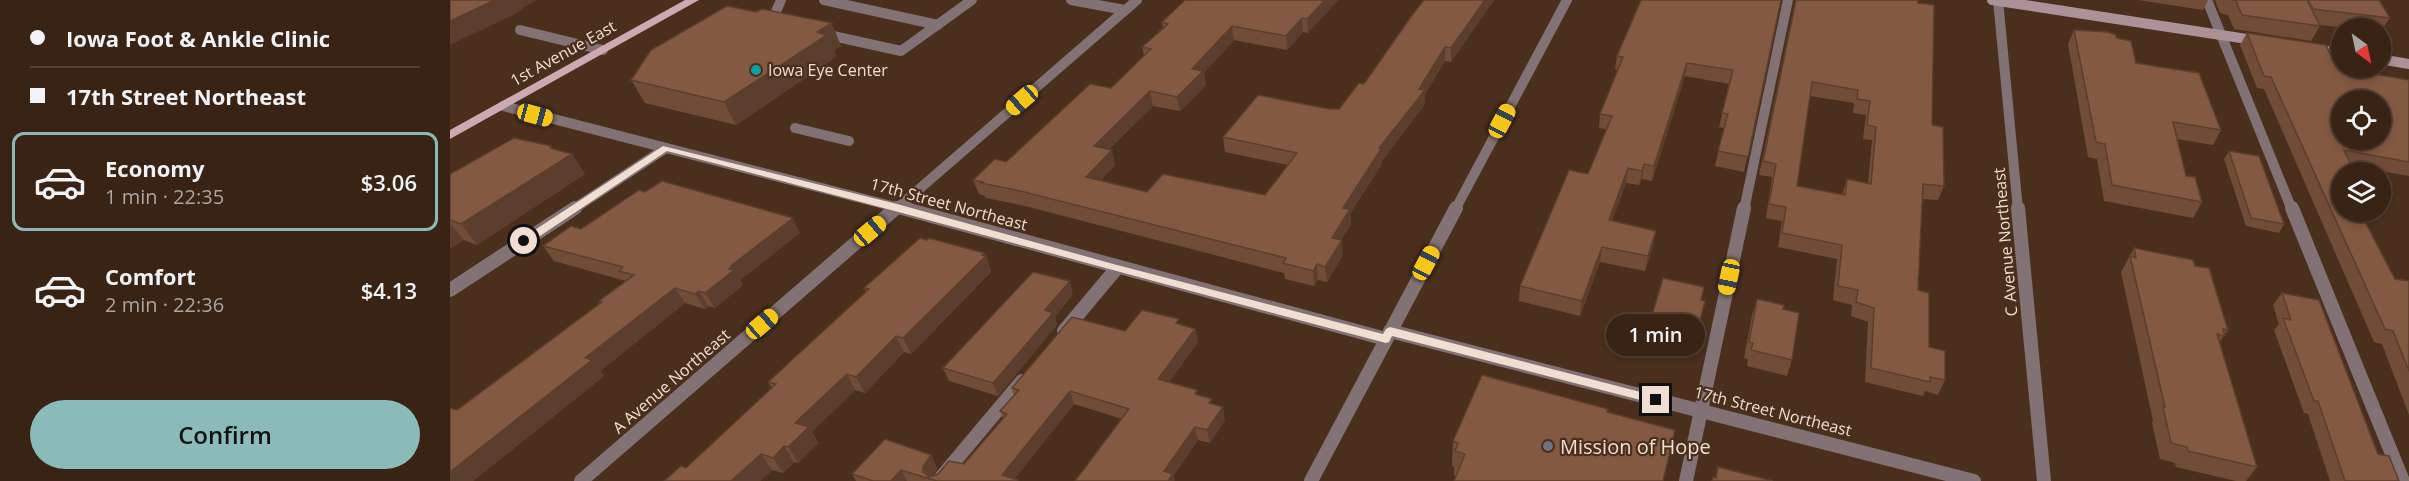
<!DOCTYPE html>
<meta charset="utf-8">
<style>
:root{--surface:#382315;--page:#3f2b1e;--text:#f1f3f6;--muted:#aba4a0;--line:#524034;--accent:#8bbbb9}
body{margin:0;font-family:"Open Sans",sans-serif;background:var(--page);color:var(--text);height:100vh;display:flex;flex-direction:column;font-size:22px;white-space:nowrap}
*{box-sizing:border-box;margin:0}
p{font-size:20px;color:var(--muted)}
.icon{flex:none;width:33px;height:33px;fill:none;stroke:currentColor;stroke-width:2;stroke-linecap:round;stroke-linejoin:round}
.map{position:relative;flex:1;overflow:hidden}
.details{display:flex;flex-direction:column;background:var(--surface);width:450px}
.details>*{flex:none}
.top-card{display:grid;align-content:center;height:132px;padding:0 30px;background:var(--surface)}
.needle{width:39px;rotate:147deg}
.fabs{position:absolute;left:1881px;top:18px;display:grid;gap:12px}
.fabs a{display:grid;place-items:center;width:60px;height:60px;border-radius:50%;background:var(--surface);box-shadow:0 3px 9px #0003,0 0 0 2px var(--line);font-size:30px}
.end{position:absolute;width:27px;height:27px;margin:-14px;border:8px solid #f0ded3;background:#111;box-shadow:0 0 0 3px #111}
.from{border-radius:50%}
.bubble{position:absolute;height:42px;border-radius:21px;background:var(--surface);box-shadow:0 3px 9px #0003,0 0 0 2px var(--line);font-size:20px;font-weight:600;line-height:42px;text-align:center}
.car{position:absolute;width:18px;height:36px;margin:-18px -9px;border-radius:8px;box-shadow:0 0 4px 2px #0007;background:linear-gradient(#f5c518 24%,#345 0 40%,#f5c518 0 76%,#345 0 86%,#f5c518 0)}
.top-card b{display:flex;align-items:center;gap:21px;height:57px;font-size:22px}
.top-card b+b{border-top:2px solid var(--line)}
.top-card i{width:15px;height:15px;background:var(--text)}
ul{padding:0;list-style:none}
li{display:flex;align-items:center;gap:18px;height:99px;margin:0 12px 9px;padding:0 18px;border:3px solid transparent;border-radius:12px}
li div{flex:1}
li b{display:block;font-size:22px}
li em{font-style:normal;font-weight:600}
li.on{border-color:var(--accent)}
li>.icon{width:54px;height:54px;stroke-width:1.5}
.primary-button{display:flex;gap:12px;margin-top:auto;padding:12px 30px}
.primary-button a{flex:1;height:69px;border-radius:36px;background:var(--accent);color:#111;font-size:24px;font-weight:600;line-height:69px;text-align:center}
main{display:flex;flex:1;min-height:0}
.map>svg:first-child{display:block}
.lines{fill:none;stroke-linecap:round;stroke-linejoin:round}
.lane-far1{stroke:#827175;stroke-width:10}
.lane{stroke:#827175;stroke-width:14}
.street-far1{stroke:#827175;stroke-width:10}
.street{stroke:#827175;stroke-width:14}
.secondary{stroke:#ac9198;stroke-width:10}
.primary{fill:#cdaab3;fill-rule:evenodd}
.wall{fill:#714d38;fill-rule:evenodd}
.shaded-wall{fill:#5c3e2e}
.building{fill:#835941;stroke:#5c3e2e;stroke-width:1.5;fill-rule:evenodd}
.route{fill:#f0ded3}
.culture-dot{fill:#0f9aa8;stroke:#4a2f1c;stroke-width:2}
.worship-dot{fill:#6b7280;stroke:#4a2f1c;stroke-width:2}
.labels{text-anchor:middle;dominant-baseline:central;stroke-width:4.5;stroke-linejoin:round;paint-order:stroke}
.street-label{font-size:16px;fill:#f0ded3;stroke:#4a2f1c}
.poi-label{font-size:16px;fill:#f0ded3;stroke:#4a2f1c;text-anchor:start}
.near-poi-label{font-size:20px;fill:#f0ded3;stroke:#4a2f1c;text-anchor:start}
</style>
<main>
<section class="details">
<div class="top-card">
<b><i class="from"></i>Iowa Foot &amp; Ankle Clinic</b>
<b><i></i>17th Street Northeast</b>
</div>
<ul>
<li class="on"><svg class="icon" aria-label="car" viewBox="0 0 24 24"><path d="M5 17H2v-5l4-1 3-4h7l3 4 3 1v5h-3M9 17h6M6 11h13"/><circle cx="7" cy="17" r="2"/><circle cx="17" cy="17" r="2"/></svg><div><b>Economy</b><p>1 min · 22:35</p></div><em>$3.06</em></li>
<li><svg class="icon" aria-label="car" viewBox="0 0 24 24"><path d="M5 17H2v-5l4-1 3-4h7l3 4 3 1v5h-3M9 17h6M6 11h13"/><circle cx="7" cy="17" r="2"/><circle cx="17" cy="17" r="2"/></svg><div><b>Comfort</b><p>2 min · 22:36</p></div><em>$4.13</em></li>
</ul>
<div class="primary-button"><a>Confirm</a></div>
</section>
<div class="map">
<svg width="1959" height="481" viewBox="0 0 1959 481">
<rect width="100%" height="100%" fill="#4a2f1c"/>
<g class="lines">
<!-- lane-far1 -->
<g class="lane-far1">
<path d="M 331,0 L 324,16 L 332,25"/>
<path d="M 374,0 L 488,25"/>
<path d="M 621,0 L 675,10"/>
<path d="M 1757,0 L 1842,210"/>
<path d="M 70,30 L 153,50"/>
<path d="M 374,34 L 451,51 L 522,0"/>
<path d="M 345,128 L 399,141"/>
<path d="M 122,210 L 216,148"/>
<path d="M 1294,210 L 1338,0"/>
</g>
<!-- lane -->
<g class="lane">
<path d="M 1842,208 L 1953,481"/>
<path d="M 0,290 L 125,208"/>
<path d="M 614,331 L 667,268"/>
<path d="M 488,481 L 572,381"/>
<path d="M 1236,481 L 1294,208"/>
</g>
<!-- street-far1 -->
<g class="street-far1">
<path d="M 1548,0 L 1568,210"/>
<path d="M 53,106 L 457,210"/>
<path d="M 445,210 L 687,0"/>
<path d="M 1005,210 L 1117,0"/>
</g>
<!-- street -->
<g class="street">
<path d="M 452,208 L 936,339"/>
<path d="M 1568,208 L 1594,481"/>
<path d="M 940,331 L 1524,481"/>
<path d="M 131,481 L 446,208"/>
<path d="M 861,481 L 1006,208"/>
</g>
<!-- secondary -->
<g class="secondary">
<path d="M 1542,0 L 1810,41"/>
<path d="M 1863,49 L 1892,53"/>
<path d="M 1930,59 L 1959,64"/>
</g>
<!-- primary -->
<path class="primary" d="M 235,0 L 249,0 L 0,139 L 0,130 Z"/>
</g>
<!-- wall -->
<g class="wall">
<path d="M 888,0 L 858,33 L 853,32 L 837,50 L 784,40 L 754,73 L 756,85 L 730,111 L 703,106 L 659,149 L 665,165 L 650,180 L 697,192 L 815,195 L 838,165 L 775,152 L 773,137 L 879,109 L 889,109 L 914,84 L 974,0 L 1044,0 L 1001,62 L 995,61 L 975,94 L 975,104 L 932,161 L 932,164 L 901,212 L 901,224 L 891,240 L 893,255 L 877,282 L 868,280 L 864,286 L 835,279 L 834,273 L 575,206 L 536,198 L 535,196 L 529,194 L 523,180 L 556,162 L 661,88 L 694,55 L 692,47 L 713,28 L 712,22 Z"/>
<path d="M 1331,0 L 1294,172 L 1265,166 L 1274,128 L 1269,127 L 1279,84 L 1235,76 L 1202,181 L 1192,179 L 1189,185 L 1176,183 L 1162,221 L 1206,231 L 1203,246 L 1195,271 L 1150,262 L 1130,316 L 1069,301 L 1070,286 L 1138,174 L 1156,129 L 1149,128 L 1150,114 L 1168,70 L 1165,69 L 1167,56 Z"/>
<path d="M 1345,0 L 1468,0 L 1482,125 L 1494,186 L 1488,200 L 1472,199 L 1468,290 L 1479,347 L 1495,380 L 1488,395 L 1475,391 L 1473,396 L 1415,382 L 1418,322 L 1401,316 L 1402,305 L 1383,300 L 1387,259 L 1328,247 L 1332,221 L 1316,218 L 1322,177 L 1309,175 L 1345,2 ZM 1360,96 L 1404,103 L 1403,113 L 1416,115 L 1413,139 L 1422,140 L 1418,183 L 1397,179 L 1392,195 L 1347,186 Z"/>
<path d="M 1688,0 L 1758,0 L 1753,10 Z"/>
<path d="M 1765,0 L 1929,0 L 1940,18 L 1930,32 L 1930,28 L 1900,28 L 1869,25 L 1870,26 L 1861,41 L 1784,29 L 1778,15 L 1770,13 Z"/>
<path d="M 1624,30 L 1666,38 L 1686,63 L 1771,130 L 1763,145 L 1727,139 L 1736,176 L 1752,202 L 1743,218 L 1654,201 L 1647,159 L 1638,157 L 1618,44 Z"/>
<path d="M 1797,33 L 1885,65 L 1890,68 L 1959,80 L 1959,176 L 1902,166 L 1892,172 L 1892,212 L 1945,279 L 1959,281 L 1959,415 L 1932,344 L 1924,342 L 1814,89 L 1807,88 L 1790,45 Z"/>
<path d="M 391,46 L 384,50 L 386,57 L 286,125 L 195,103 L 181,80 Z"/>
<path d="M 101,146 L 103,149 L 122,154 L 135,174 L 27,245 L 14,240 L 0,249 L 0,174 Z"/>
<path d="M 1779,151 L 1834,224 L 1829,233 L 1796,226 L 1774,159 Z"/>
<path d="M 131,229 L 350,233 L 290,280 L 293,285 L 265,308 L 258,306 L 255,309 L 235,303 L 150,371 L 154,376 L 23,481 L 0,481 L 7,410 L 150,303 L 149,301 L 176,281 L 104,261 L 93,246 Z"/>
<path d="M 1684,248 L 1745,266 L 1778,330 L 1769,343 L 1807,467 L 1796,481 L 1786,481 L 1726,467 L 1725,463 L 1710,459 L 1702,423 L 1703,421 L 1671,272 Z"/>
<path d="M 536,256 L 541,272 L 461,354 L 454,352 L 415,393 L 405,390 L 362,432 L 368,443 L 348,463 L 344,462 L 333,473 L 322,470 L 310,481 L 214,481 L 236,468 L 322,388 L 318,382 L 416,292 L 414,288 Z"/>
<path d="M 1832,293 L 1928,454 L 1949,481 L 1880,481 L 1858,414 L 1854,413 L 1824,330 L 1829,324 L 1823,305 Z"/>
<path d="M 623,294 L 605,317 L 607,325 L 548,396 L 499,381 L 493,368 Z"/>
<path d="M 1307,299 L 1333,309 L 1342,360 L 1337,376 L 1297,366 L 1298,359 L 1294,358 L 1302,315 Z"/>
<path d="M 1255,301 L 1244,348 L 1239,347 L 1237,355 L 1195,345 L 1198,329 Z"/>
<path d="M 730,325 L 745,329 L 748,342 L 719,382 L 748,395 L 763,404 L 775,420 L 760,443 L 748,440 L 724,475 L 672,419 L 624,404 L 564,479 L 568,481 L 406,481 L 402,474 L 481,455 L 487,468 L 482,476 L 514,464 L 553,418 L 550,411 L 564,396 L 562,388 L 675,331 Z"/>
<path d="M 1158,409 L 1006,476 L 1004,475 L 1004,467 L 1002,466 L 1003,441 Z"/>
</g>
<!-- shaded-wall -->
<g class="shaded-wall">
<path d="M 45,0 L 88,0 L 72,8 L 73,9 L 63,15 L 0,45 L 0,21 Z"/>
<path d="M 875,0 L 888,0 L 858,33 L 857,19 Z"/>
<path d="M 1035,0 L 1044,0 L 1001,62 L 1001,48 Z"/>
<path d="M 852,18 L 853,32 L 837,50 L 836,36 Z"/>
<path d="M 382,23 L 391,46 L 384,50 L 386,57 L 286,125 L 274,102 L 367,32 Z"/>
<path d="M 782,26 L 784,40 L 754,73 L 756,85 L 730,111 L 727,97 L 742,69 Z"/>
<path d="M 995,47 L 995,61 L 975,94 L 975,104 L 932,161 L 932,164 L 901,212 L 901,224 L 883,253 L 882,238 L 893,208 L 929,148 L 969,89 Z"/>
<path d="M 1237,63 L 1235,76 L 1202,181 L 1204,166 Z"/>
<path d="M 700,91 L 703,106 L 647,160 L 644,146 Z"/>
<path d="M 101,146 L 111,161 L 122,154 L 135,174 L 27,245 L 11,224 L 100,148 Z"/>
<path d="M 662,150 L 665,165 L 640,192 L 636,177 Z"/>
<path d="M 1194,164 L 1192,179 L 1189,185 L 1192,171 Z"/>
<path d="M 1178,168 L 1176,183 L 1157,235 L 1159,220 Z"/>
<path d="M 343,218 L 350,233 L 290,280 L 293,285 L 265,308 L 255,293 L 282,265 Z"/>
<path d="M 0,223 L 14,240 L 0,249 Z"/>
<path d="M 1206,231 L 1203,246 L 1195,271 L 1198,256 Z"/>
<path d="M 892,240 L 893,255 L 877,282 L 875,267 Z"/>
<path d="M 1152,247 L 1150,262 L 1130,316 L 1132,301 Z"/>
<path d="M 534,253 L 541,272 L 461,354 L 453,338 Z"/>
<path d="M 867,264 L 868,280 L 864,286 L 863,271 Z"/>
<path d="M 620,281 L 623,294 L 605,317 L 607,325 L 548,396 L 543,383 L 595,310 Z"/>
<path d="M 225,288 L 235,303 L 150,371 L 154,376 L 23,481 L 0,481 L 0,472 L 135,358 Z"/>
<path d="M 249,291 L 258,306 L 255,309 L 245,294 Z"/>
<path d="M 745,329 L 748,342 L 712,392 L 708,379 Z"/>
<path d="M 446,336 L 454,352 L 415,393 L 406,377 Z"/>
<path d="M 397,374 L 405,390 L 362,432 L 368,443 L 348,463 L 338,447 L 345,423 Z"/>
<path d="M 620,391 L 624,404 L 563,481 L 552,475 Z"/>
<path d="M 773,407 L 775,420 L 760,443 L 757,430 Z"/>
<path d="M 745,427 L 748,440 L 724,475 L 725,481 L 717,481 L 714,471 Z"/>
<path d="M 334,446 L 344,462 L 333,473 L 323,458 Z"/>
<path d="M 311,454 L 322,470 L 310,481 L 281,481 Z"/>
<path d="M 481,455 L 487,468 L 480,479 L 478,479 L 473,467 Z"/>
<path d="M 451,470 L 457,481 L 441,481 Z"/>
</g>
<!-- building -->
<g class="building">
<path d="M 0,0 L 45,0 L 0,21 Z"/>
<path d="M 735,0 L 875,0 L 857,19 L 852,18 L 836,36 L 782,26 L 742,69 L 753,71 L 727,97 L 700,91 L 644,146 L 662,150 L 636,177 L 697,192 L 713,174 L 815,195 L 847,153 L 773,137 L 808,95 L 879,109 L 889,109 L 909,83 L 914,84 L 960,18 L 974,0 L 1035,0 L 1001,48 L 995,47 L 969,89 L 975,90 L 929,148 L 931,149 L 893,208 L 900,209 L 882,238 L 892,240 L 875,267 L 867,264 L 863,271 L 833,263 L 836,258 L 570,191 L 531,183 L 533,182 L 523,180 L 545,159 L 556,162 L 640,84 L 661,88 L 701,49 L 692,47 L 718,24 L 712,22 Z"/>
<path d="M 1191,0 L 1331,0 L 1298,157 L 1268,151 L 1278,114 L 1272,113 L 1283,70 L 1237,63 L 1204,166 L 1194,164 L 1192,171 L 1178,168 L 1159,220 L 1206,231 L 1198,256 L 1152,247 L 1132,301 L 1070,286 L 1119,170 L 1138,174 L 1162,116 L 1150,114 L 1173,57 L 1167,56 Z"/>
<path d="M 1346,0 L 1468,0 L 1468,3 L 1484,5 L 1482,125 L 1493,127 L 1494,186 L 1473,184 L 1468,290 L 1479,293 L 1479,347 L 1495,351 L 1495,380 L 1480,377 L 1480,382 L 1421,368 L 1424,308 L 1406,302 L 1408,290 L 1388,286 L 1392,245 L 1332,233 L 1336,207 L 1319,204 L 1326,164 L 1313,161 ZM 1362,82 L 1408,90 L 1407,99 L 1420,101 L 1417,125 L 1426,127 L 1421,184 L 1397,179 L 1395,195 L 1347,186 Z"/>
<path d="M 1782,0 L 1857,0 L 1870,26 L 1792,15 L 1786,1 Z"/>
<path d="M 1858,0 L 1929,0 L 1940,18 L 1863,9 Z"/>
<path d="M 277,6 L 306,12 L 312,9 L 382,23 L 367,32 L 377,35 L 274,102 L 181,80 L 201,50 Z"/>
<path d="M 1624,30 L 1658,32 L 1666,35 L 1666,38 L 1681,41 L 1686,63 L 1749,73 L 1771,130 L 1723,122 L 1736,176 L 1745,177 L 1752,202 L 1662,185 L 1655,144 L 1646,142 Z"/>
<path d="M 1797,33 L 1876,45 L 1885,65 L 1890,68 L 1959,80 L 1959,162 L 1894,150 L 1905,172 L 1892,172 L 1891,176 L 1892,212 L 1910,212 L 1945,279 L 1959,281 L 1959,371 L 1943,331 L 1935,329 L 1821,77 L 1814,76 ZM 1892,100 L 1930,100 L 1930,140 L 1892,140 Z"/>
<path d="M 64,138 L 101,146 L 100,148 L 122,154 L 11,224 L 0,220 L 0,174 Z"/>
<path d="M 1779,151 L 1809,156 L 1834,224 L 1801,218 Z"/>
<path d="M 212,181 L 343,218 L 282,265 L 279,269 L 284,270 L 255,293 L 249,291 L 245,294 L 225,288 L 135,358 L 142,360 L 0,472 L 0,408 L 7,410 L 152,302 L 149,301 L 184,275 L 169,271 L 173,267 L 93,246 L 121,226 L 131,229 L 189,190 L 195,192 Z"/>
<path d="M 470,238 L 477,240 L 479,238 L 534,253 L 532,255 L 536,256 L 453,338 L 446,336 L 406,377 L 397,374 L 345,423 L 359,427 L 338,447 L 334,446 L 323,458 L 311,454 L 281,481 L 214,481 L 231,466 L 236,468 L 326,384 L 318,382 L 419,289 L 414,288 Z"/>
<path d="M 1684,248 L 1743,260 L 1745,266 L 1759,268 L 1778,330 L 1773,329 L 1775,336 L 1767,334 L 1807,467 L 1738,451 L 1737,447 L 1721,443 L 1713,407 L 1715,407 L 1680,256 L 1686,258 Z"/>
<path d="M 583,272 L 620,281 L 595,310 L 603,313 L 543,383 L 493,368 Z"/>
<path d="M 1213,278 L 1254,287 L 1251,300 L 1255,301 L 1247,332 L 1243,331 L 1241,339 L 1198,329 Z"/>
<path d="M 1832,293 L 1869,300 L 1928,454 L 1939,456 L 1949,481 L 1895,481 L 1868,401 L 1864,401 L 1833,318 L 1841,320 Z"/>
<path d="M 1307,299 L 1334,305 L 1333,309 L 1349,313 L 1342,360 L 1301,350 L 1303,343 L 1299,342 Z"/>
<path d="M 692,310 L 729,319 L 726,323 L 745,329 L 708,379 L 747,390 L 745,394 L 762,399 L 759,403 L 773,407 L 757,430 L 745,427 L 714,471 L 723,474 L 718,481 L 625,481 L 679,409 L 620,391 L 552,475 L 568,480 L 567,481 L 487,481 L 451,470 L 441,481 L 423,481 L 402,474 L 435,439 L 481,455 L 473,467 L 473,472 L 479,477 L 488,474 L 499,461 L 514,464 L 557,414 L 550,411 L 569,390 L 562,388 L 622,317 L 675,331 Z"/>
<path d="M 1032,375 L 1158,409 L 1157,412 L 1225,430 L 1213,481 L 1004,481 L 1015,454 L 1005,451 L 1008,443 L 1003,441 Z"/>
<path d="M 1268,467 L 1323,481 L 1262,481 L 1263,477 L 1266,478 Z"/>
</g>
<!-- route -->
<path class="route" d="M 213,146 L 447,204 L 667,265 L 933,334 L 936,329 L 940,327 L 1206,396 L 1212,400 L 1206,404 L 942,336 L 939,342 L 936,343 C 696,280 457,213 217,151 L 78,244 L 71,244 L 71,239 Z"/>
<!-- markers -->
<circle class="culture-dot" cx="306" cy="70" r="6"/>
<circle class="worship-dot" cx="1098" cy="446" r="6"/>
<g class="labels">
<!-- street labels -->
<g class="street-label">
<text transform="translate(113 53) rotate(-29)">1st Avenue East</text>
<text transform="translate(499 204) rotate(15)">17th Street Northeast</text>
<text transform="translate(1555 242) rotate(-95)">C Avenue Northeast</text>
<text transform="translate(221 381) rotate(-41)">A Avenue Northeast</text>
<text transform="translate(1323 411) rotate(14)">17th Street Northeast</text>
</g>
<!-- poi labels -->
<g class="poi-label">
<text x="318" y="70">Iowa Eye Center</text>
</g>
<!-- near-poi labels -->
<g class="near-poi-label">
<text x="1110" y="446">Mission of Hope</text>
</g>
</g>
</svg>
<div class="fabs">
<a><svg class="needle" viewBox="-14 -14 28 28"><path d="M0-13l5 13h-10z" fill="#e53935"/><path d="M0 13l5-13h-10z" fill="#aba4a0"/></svg></a>
<a><svg class="icon" aria-label="locate" viewBox="0 0 24 24"><circle cx="12" cy="12" r="6"/><path d="M12 2v4M12 18v4M2 12h4M18 12h4"/></svg></a>
<a><svg class="icon" aria-label="layers" viewBox="0 0 24 24"><path d="M12 4l9 5-9 5-9-5zM3 14l9 5 9-5"/></svg></a>
</div>
<i class="end from" style="left:74px;top:241px"></i>
<i class="end" style="left:1206px;top:400px"></i>
<div class="bubble" style="left:1156px;top:314px;width:99px">1 min</div>
<i class="car" style="left:572px;top:100px;rotate:229deg"></i>
<i class="car" style="left:85px;top:115px;rotate:105deg"></i>
<i class="car" style="left:1052px;top:121px;rotate:28deg"></i>
<i class="car" style="left:420px;top:231px;rotate:50deg"></i>
<i class="car" style="left:976px;top:263px;rotate:28deg"></i>
<i class="car" style="left:1279px;top:277px;rotate:192deg"></i>
<i class="car" style="left:312px;top:324px;rotate:49deg"></i>
</div>
</main>
